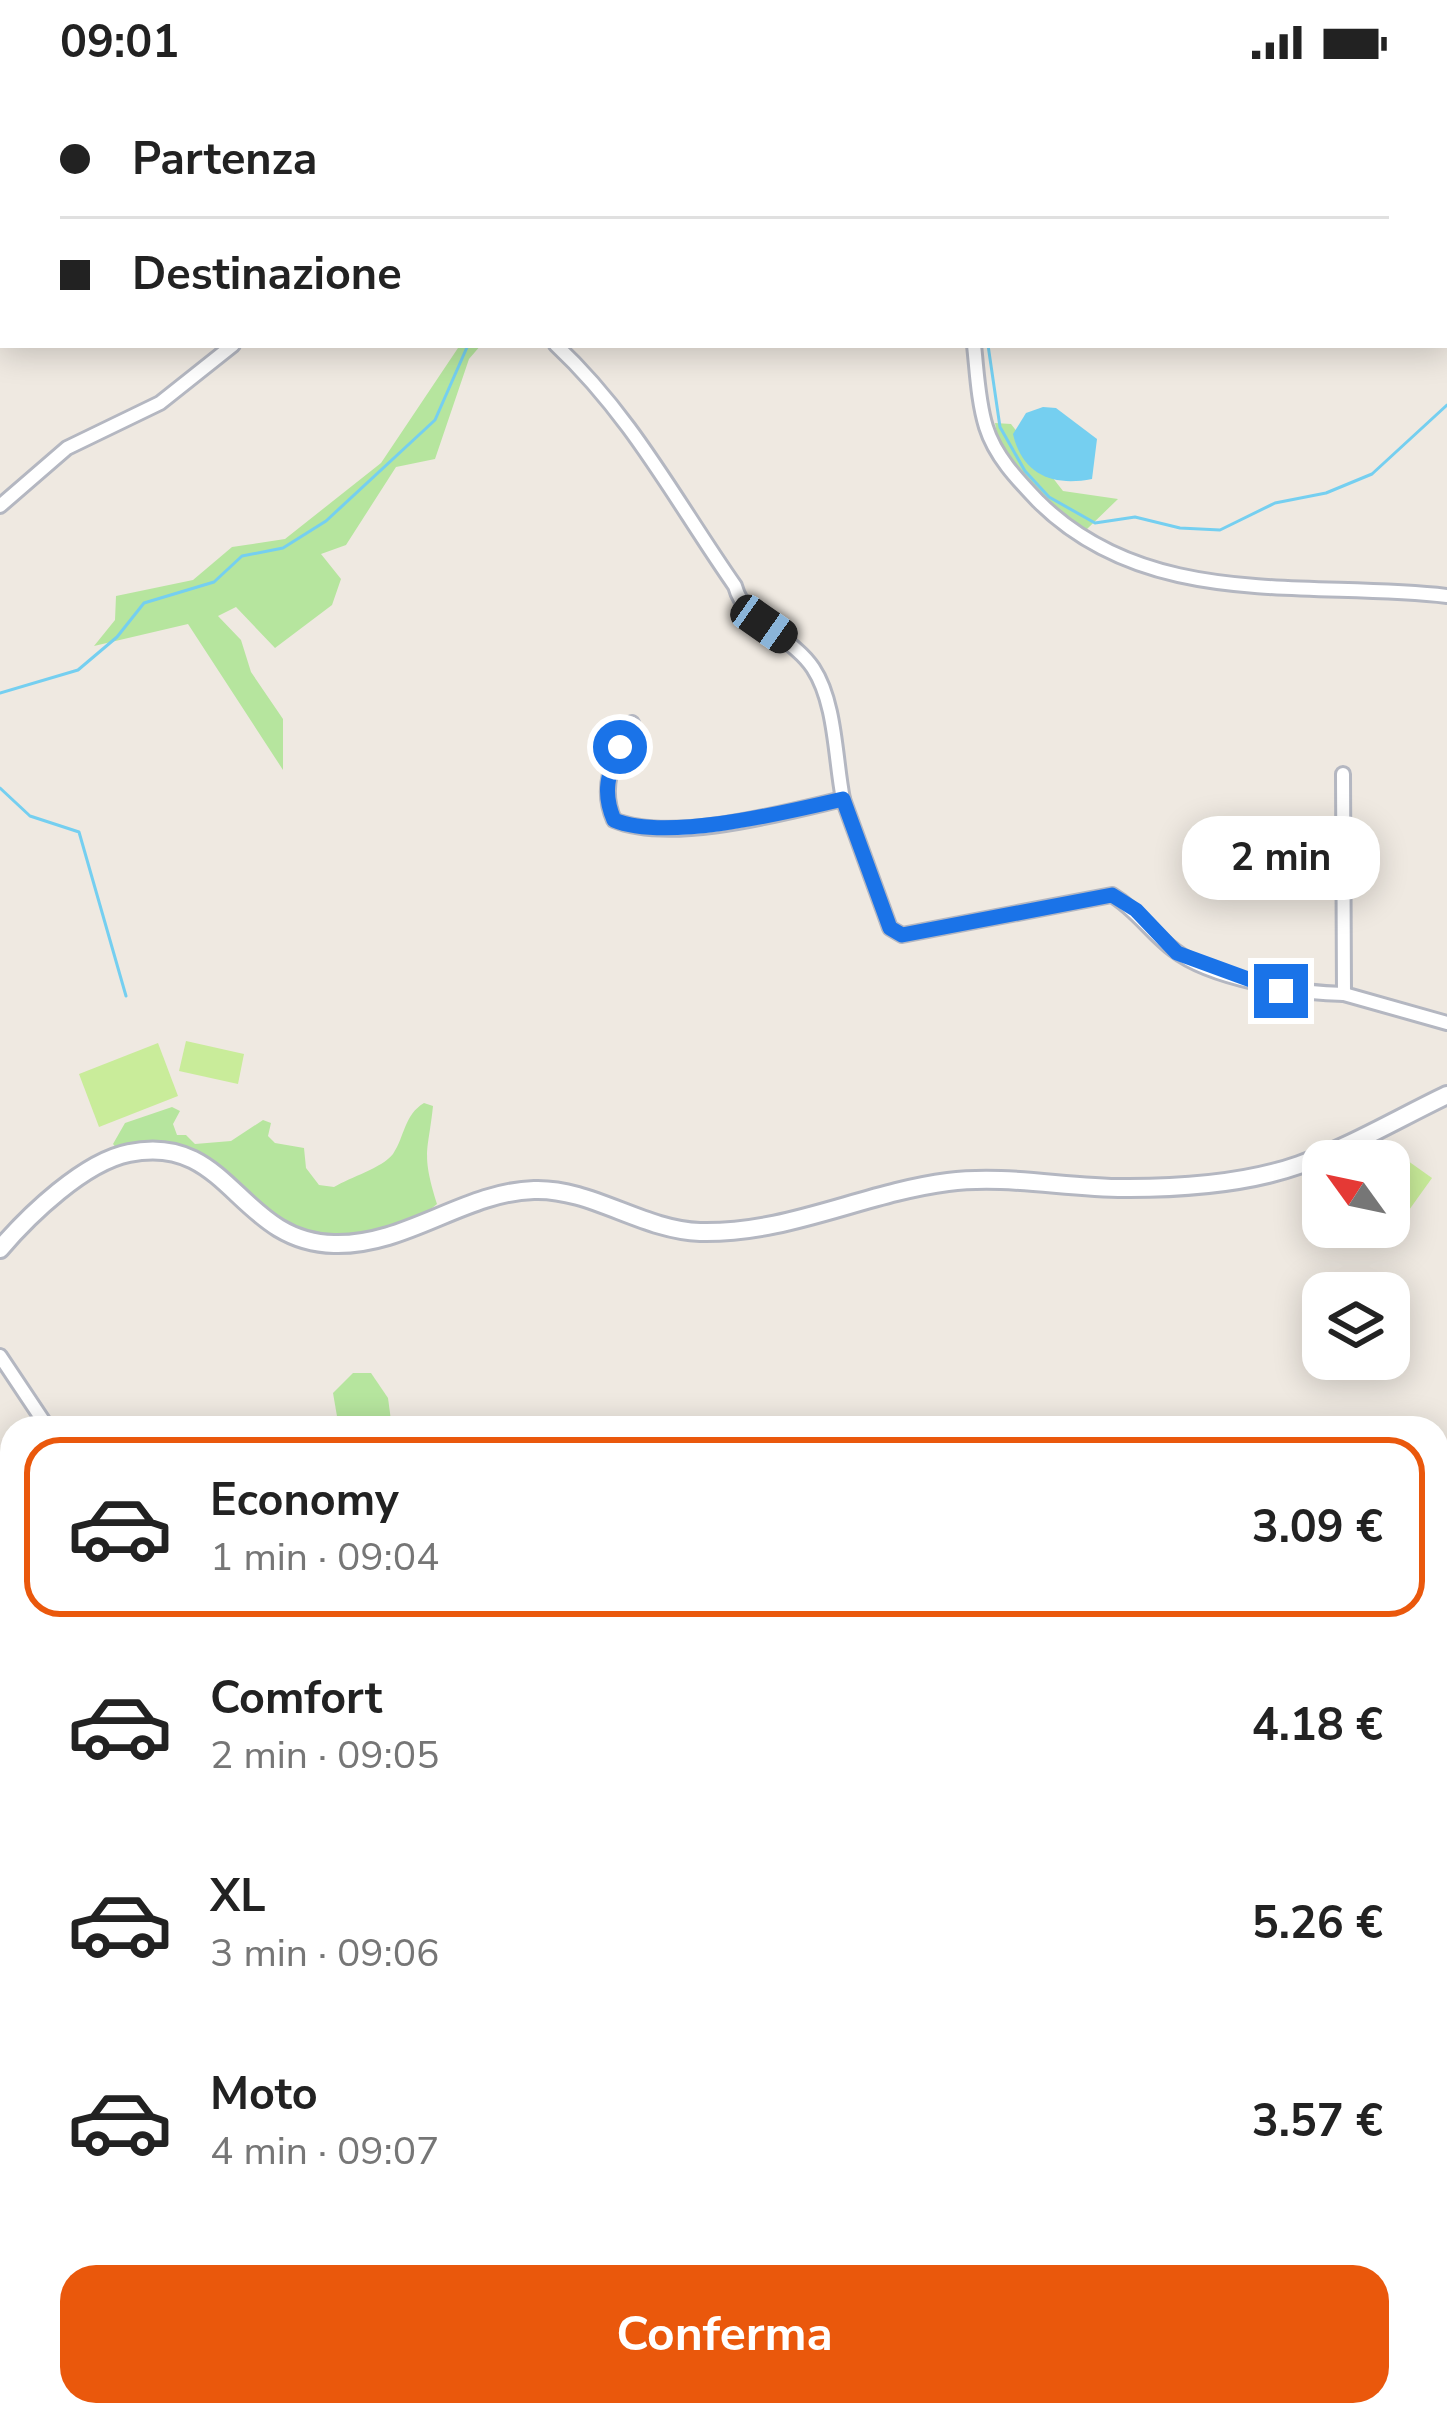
<!DOCTYPE html>
<html lang="it">
<meta charset="utf-8">
<style>
:root{--surface:#fff;--page:#f2f2f2;--text:#222;--muted:#767676;--line:#e0e0e0;--accent:#ea580c}
body{margin:0;font-family:"Nunito Sans",sans-serif;background:var(--page);color:var(--text);height:100vh;display:flex;flex-direction:column;font-size:45px;white-space:nowrap}
*{box-sizing:border-box;margin:0}
p{font-size:39px;color:var(--muted)}
.icon{flex:none;width:66px;height:66px;fill:none;stroke:currentColor;stroke-width:2;stroke-linecap:round;stroke-linejoin:round}
.map{position:relative;flex:1;overflow:hidden}
.side{position:absolute;left:0px;top:1332px;width:1449px;height:1011px;display:flex;flex-direction:column;background:var(--surface);border-radius:36px 36px 0 0;box-shadow:0 6px 30px #0003}
.side>*{flex:none}
.banner{position:absolute;left:0px;top:0px;width:1449px;height:264px;box-shadow:0 6px 30px #0003;display:grid;align-content:center;height:264px;padding:0 60px;background:var(--surface)}
.needle{width:78px;rotate:303deg}
.tools{position:absolute;left:1302px;top:1056px;display:grid;gap:24px}
.tools a{display:grid;place-items:center;width:108px;height:108px;border-radius:24px;background:var(--surface);box-shadow:0 6px 30px #0003;font-size:60px}
.end{position:absolute;width:54px;height:54px;margin:-27px;border:15px solid #1a73e8;background:#fff;box-shadow:0 0 0 6px #fff}
.from{border-radius:50%}
.bubble{position:absolute;height:84px;border-radius:36px;background:var(--surface);box-shadow:0 6px 30px #0003;font-size:39px;font-weight:700;line-height:84px;text-align:center}
.car{position:absolute;width:36px;height:72px;margin:-36px -18px;border-radius:15px;box-shadow:0 0 9px 3px #0007;background:linear-gradient(#222 24%,#8ab4d8 0 40%,#222 0 76%,#8ab4d8 0 86%,#222 0)}
.banner b{display:flex;align-items:center;gap:42px;height:114px;font-size:45px}
.banner b+b{border-top:3px solid var(--line)}
.banner i{width:30px;height:30px;background:var(--text)}
ul{padding:21px 0 0;list-style:none}
li{display:flex;align-items:center;gap:36px;height:180px;margin:0 24px 18px;padding:0 36px;border:6px solid transparent;border-radius:36px}
li div{flex:1}
li b{display:block;font-size:45px}
li em{font-style:normal;font-weight:700}
li.active{border-color:var(--accent)}
li>.icon{width:108px;height:108px;stroke-width:1.5}
.cta{display:flex;gap:24px;margin-top:auto;padding:24px 60px}
.cta a{flex:1;height:138px;border-radius:36px;background:var(--accent);color:#fff;font-size:48px;font-weight:700;line-height:138px;text-align:center}
.status{display:flex;justify-content:space-between;align-items:center;height:84px;padding:0 60px;background:var(--surface);direction:ltr}
.status svg{height:33px;fill:currentColor}
.map>svg:first-child{display:block}
.green{fill:#b6e59e}
.pitch{fill:#c9ec9a}
.water{fill:#75cff0}
.lines{fill:none;stroke-linecap:round;stroke-linejoin:round}
.stream{stroke:#75cff0;stroke-width:3}
.minor-casing{stroke:#b4b7c1;stroke-width:18}
.secondary-casing{stroke:#b4b7c1;stroke-width:22}
.minor{stroke:#fff;stroke-width:12}
.secondary{stroke:#fff;stroke-width:16}
.route{stroke:#1a73e8;stroke-width:15}
</style>
<div class="status"><b>09:01</b><svg viewBox="0 0 49 12"><path d="M0 12V9h3v3zM5 12V6h3v6zM10 12V3h3v9zM15 12V0h3v12zM26 1h20v11H26zM47 4h2v5h-2z"/></svg></div>
<div class="map">
<svg width="1447" height="2341" viewBox="0 0 1447 2341">
<rect width="100%" height="100%" fill="#efe9e1"/>
<!-- green -->
<g class="green">
<path d="M 460,261 L 481,261 L 469,275 L 435,375 L 396,383 L 346,461 L 321,470 L 341,495 L 332,521 L 275,564 L 236,523 L 218,532 L 241,556 L 251,588 L 283,635 L 283,686 L 188,540 L 94,562 L 115,536 L 116,512 L 193,496 L 232,463 L 285,455 L 381,379 Z"/>
<path d="M 995,339 L 1011,340 L 1063,407 L 1118,415 L 1086,446 C 1046,438 1000,377 995,339 Z"/>
<path d="M 424,1019 L 433,1022 C 428,1070 421,1068 437,1120 C 406,1147 336,1168 296,1150 C 263,1136 242,1096 210,1079 C 186,1067 144,1069 118,1066 L 113,1060 L 125,1039 L 172,1023 L 180,1027 L 173,1040 L 177,1051 L 186,1051 L 195,1060 L 231,1057 L 263,1036 L 271,1039 L 268,1052 L 275,1059 L 304,1064 L 306,1084 L 319,1101 L 334,1103 C 351,1093 382,1084 393,1070 C 405,1052 404,1031 424,1019 Z"/>
<path d="M 353,1289 L 371,1289 L 388,1314 L 392,1344 L 350,1344 L 338,1338 L 333,1309 Z"/>
<path d="M 1447,1959 L 1447,2151 L 1437,2180 L 1437,1966 Z"/>
<path d="M 1232,2331 L 1336,2331 L 1331,2341 L 1223,2341 Z"/>
</g>
<!-- pitch -->
<g class="pitch">
<path d="M 186,957 L 244,970 L 238,1000 L 179,987 Z"/>
<path d="M 158,959 L 178,1012 L 99,1043 L 79,990 Z"/>
<path d="M 1387,1062 L 1432,1094 L 1399,1140 L 1389,1133 L 1389,1077 L 1376,1077 Z"/>
</g>
<!-- water -->
<path class="water" d="M 1043,323 L 1056,324 L 1097,355 L 1092,395 C 1052,403 1022,390 1013,350 L 1026,329 Z"/>
<g class="lines">
<!-- stream -->
<g class="stream">
<path d="M 988,261 L 1000,343 L 1025,387 L 1049,413 L 1095,439 L 1135,433 L 1180,444 L 1220,446 L 1275,419 L 1326,409 L 1372,390 L 1447,321"/>
<path d="M 0,609 L 78,586 L 117,553 L 144,519 L 214,498 L 242,472 L 283,464 L 326,437 L 435,336 L 468,261"/>
<path d="M 0,704 L 30,732 L 79,748 L 126,912"/>
<path d="M 1437,2118 L 1447,2075"/>
<path d="M 1270,2341 L 1275,2331"/>
</g>
<!-- minor casing -->
<g class="minor-casing">
<g id="minor">
<path d="M 354,0 L 356,3"/>
<path d="M 788,0 L 791,3"/>
<path d="M 556,261 C 632,332 677,419 735,502 C 745,540 792,552 813,584 C 836,619 835,675 843,715"/>
<path d="M 974,261 C 977,288 978,317 986,343 C 995,372 1017,395 1038,417 C 1148,527 1307,496 1447,512"/>
<path d="M 0,422 L 67,364 L 160,319 L 233,261"/>
<path d="M 632,639 C 616,672 598,700 614,736 C 671,760 783,729 843,715 L 890,844 L 902,851 L 1112,811 C 1137,826 1151,849 1174,866 C 1211,895 1298,909 1344,910"/>
<path d="M 1343,690 L 1344,910 L 1447,939"/>
<path d="M 0,1272 L 48,1344"/>
<path d="M 0,1897 L 12,1905"/>
<path d="M 1437,1962 L 1447,1954"/>
<path d="M 0,2003 L 12,2012"/>
<path d="M 0,2099 L 12,2049"/>
<path d="M 688,2341 L 706,2331"/>
</g>
</g>
<!-- secondary casing -->
<g class="secondary-casing">
<path id="secondary" d="M 0,1165 C 29,1131 84,1078 129,1069 C 229,1048 238,1158 334,1160 C 406,1162 464,1108 534,1106 C 591,1104 642,1146 700,1148 C 788,1150 863,1109 948,1098 C 1007,1090 1069,1105 1129,1104 C 1183,1104 1248,1099 1299,1081 C 1350,1063 1399,1034 1447,1011"/>
</g>
<!-- minor -->
<use href="#minor" class="minor"/>
<!-- secondary -->
<use href="#secondary" class="secondary"/>
</g>
<g class="lines">
<!-- route -->
<path class="route" d="M 620,663 C 608,690 602,708 614,736 C 666,758 787,728 843,715 L 890,844 L 902,851 L 1112,811 L 1136,826 L 1177,869 L 1281,907"/>
</g>
</svg>
<div class="tools">
<a><svg class="needle" viewBox="-14 -14 28 28"><path d="M0-13l5 13h-10z" fill="#e53935"/><path d="M0 13l5-13h-10z" fill="#767676"/></svg></a>
<a><svg class="icon" aria-label="layers" viewBox="0 0 24 24"><path d="M12 4l9 5-9 5-9-5zM3 14l9 5 9-5"/></svg></a>
</div>
<i class="end from" style="left:620px;top:663px"></i>
<i class="end" style="left:1281px;top:907px"></i>
<div class="bubble" style="left:1182px;top:732px;width:198px">2 min</div>
<i class="car" style="left:764px;top:540px;rotate:125deg"></i>
<div class="banner">
<b><i class="from"></i>Partenza</b>
<b><i></i>Destinazione</b>
</div>
<section class="side">
<ul>
<li class="active"><svg class="icon" aria-label="car" viewBox="0 0 24 24"><path d="M5 17H2v-5l4-1 3-4h7l3 4 3 1v5h-3M9 17h6M6 11h13"/><circle cx="7" cy="17" r="2"/><circle cx="17" cy="17" r="2"/></svg><div><b>Economy</b><p>1 min · 09:04</p></div><em>3.09 €</em></li>
<li><svg class="icon" aria-label="car" viewBox="0 0 24 24"><path d="M5 17H2v-5l4-1 3-4h7l3 4 3 1v5h-3M9 17h6M6 11h13"/><circle cx="7" cy="17" r="2"/><circle cx="17" cy="17" r="2"/></svg><div><b>Comfort</b><p>2 min · 09:05</p></div><em>4.18 €</em></li>
<li><svg class="icon" aria-label="car" viewBox="0 0 24 24"><path d="M5 17H2v-5l4-1 3-4h7l3 4 3 1v5h-3M9 17h6M6 11h13"/><circle cx="7" cy="17" r="2"/><circle cx="17" cy="17" r="2"/></svg><div><b>XL</b><p>3 min · 09:06</p></div><em>5.26 €</em></li>
<li><svg class="icon" aria-label="car" viewBox="0 0 24 24"><path d="M5 17H2v-5l4-1 3-4h7l3 4 3 1v5h-3M9 17h6M6 11h13"/><circle cx="7" cy="17" r="2"/><circle cx="17" cy="17" r="2"/></svg><div><b>Moto</b><p>4 min · 09:07</p></div><em>3.57 €</em></li>
</ul>
<div class="cta"><a>Conferma</a></div>
</section>
</div>
